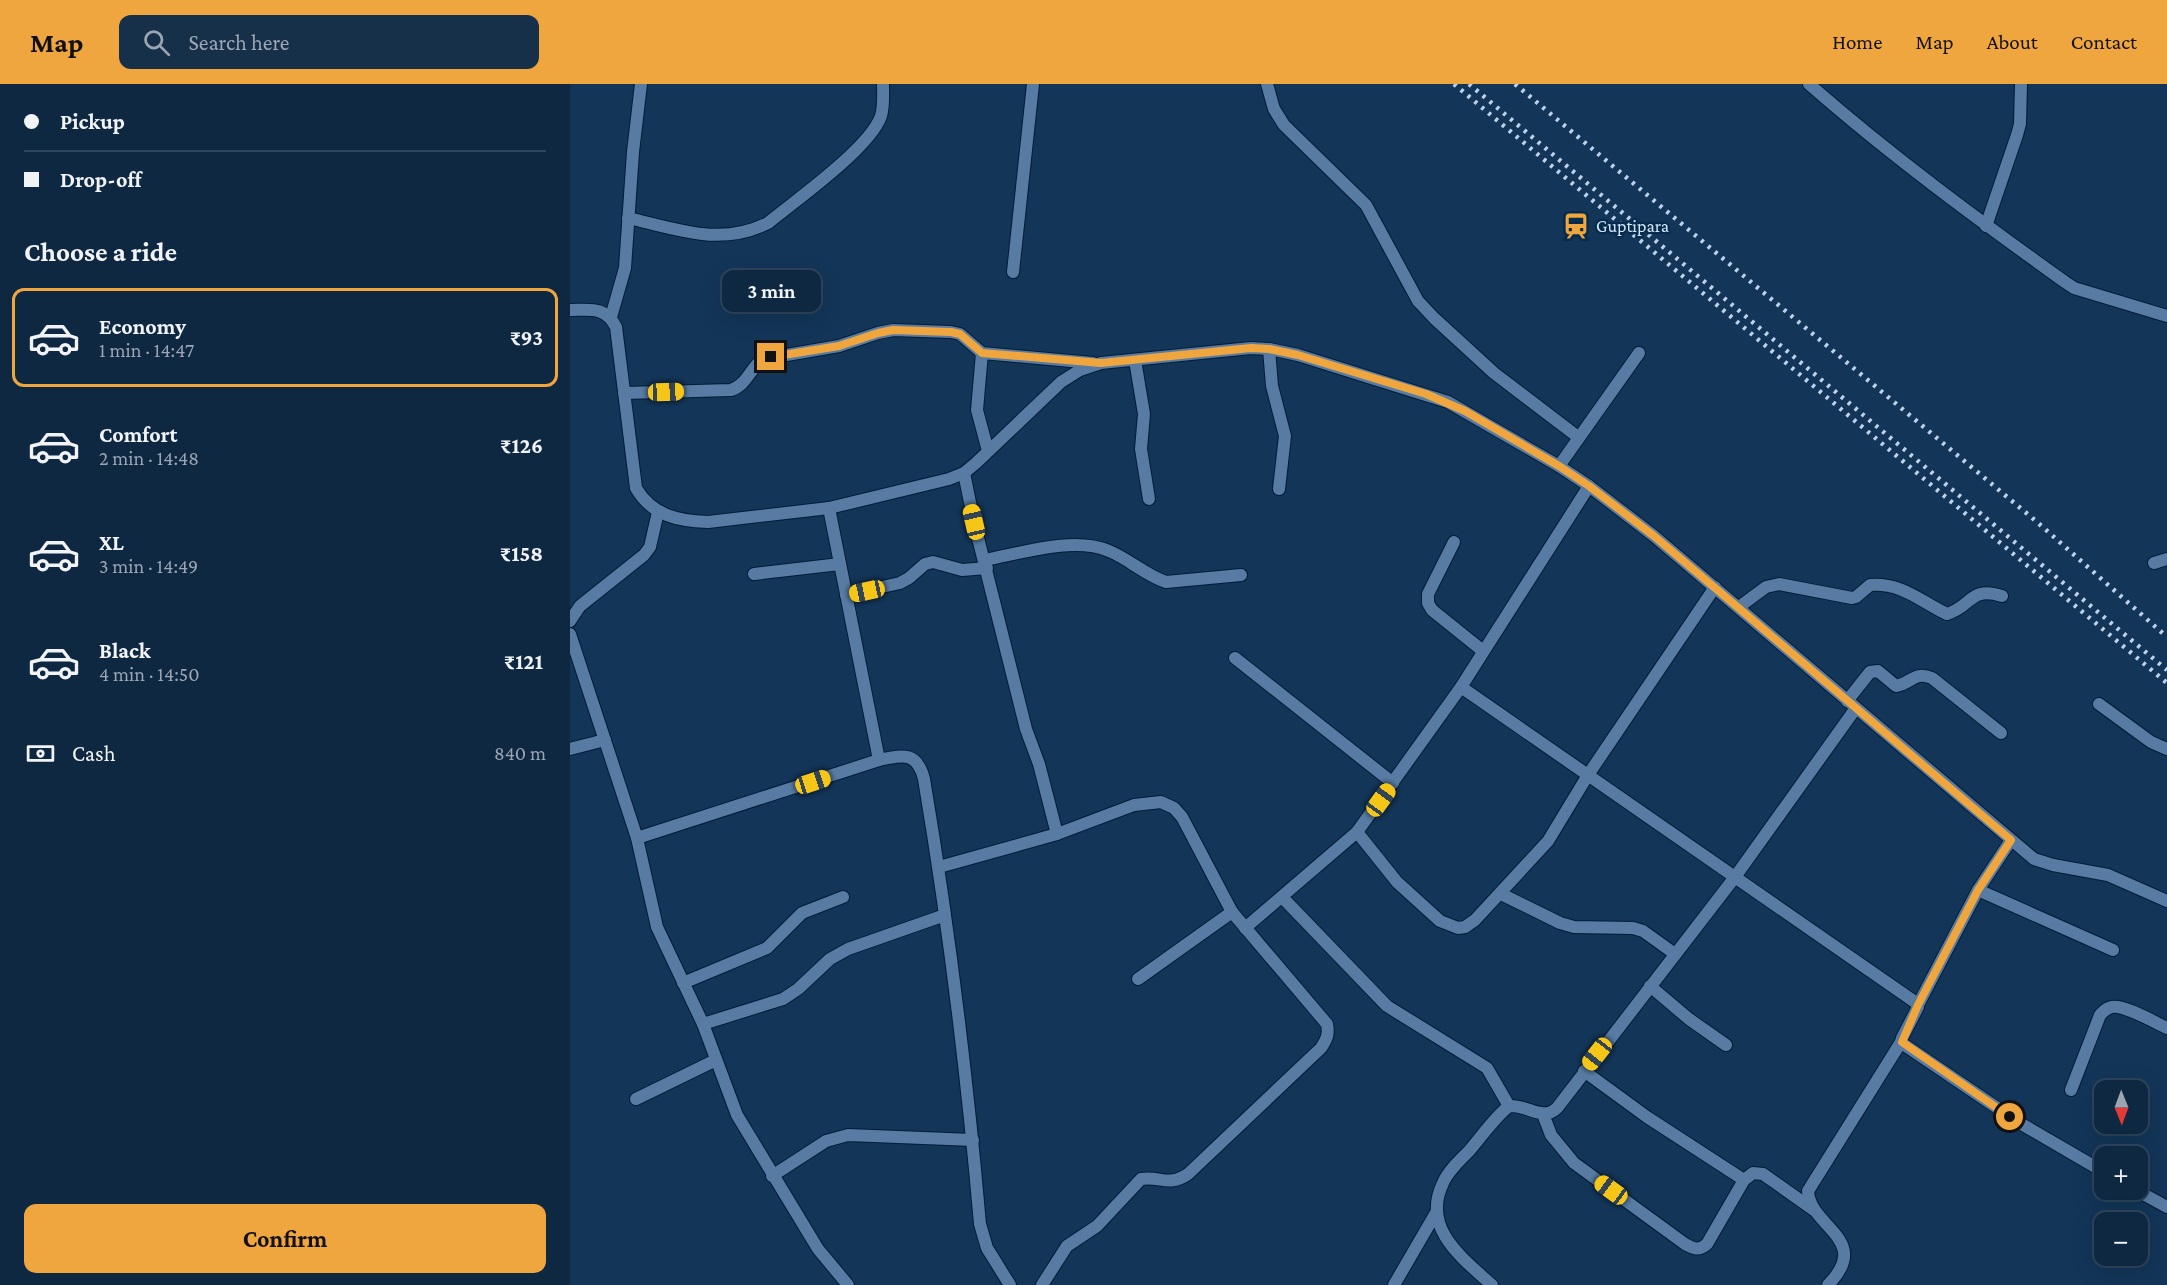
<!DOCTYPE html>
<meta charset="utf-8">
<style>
:root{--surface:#0e2842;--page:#173049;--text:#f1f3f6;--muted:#9ba6b2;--line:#2e445b;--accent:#f0a63f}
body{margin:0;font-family:"Crimson Pro",serif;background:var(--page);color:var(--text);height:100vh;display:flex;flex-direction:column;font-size:22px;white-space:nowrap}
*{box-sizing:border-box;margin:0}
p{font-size:20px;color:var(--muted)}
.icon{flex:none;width:33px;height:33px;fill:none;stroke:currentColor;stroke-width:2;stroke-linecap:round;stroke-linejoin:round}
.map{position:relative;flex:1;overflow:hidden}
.sheet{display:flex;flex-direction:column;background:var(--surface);width:570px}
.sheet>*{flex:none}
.hud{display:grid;align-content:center;height:132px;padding:0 24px;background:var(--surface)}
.needle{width:39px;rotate:179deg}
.controls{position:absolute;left:1524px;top:996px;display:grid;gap:12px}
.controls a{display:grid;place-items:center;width:54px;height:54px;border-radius:12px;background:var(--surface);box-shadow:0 6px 24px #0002,0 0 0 2px var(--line);font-size:30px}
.end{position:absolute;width:27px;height:27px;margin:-14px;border:8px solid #f0a63f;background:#111;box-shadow:0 0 0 3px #111}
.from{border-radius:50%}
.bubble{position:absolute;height:42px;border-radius:12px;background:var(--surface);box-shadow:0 6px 24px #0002,0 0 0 2px var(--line);font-size:20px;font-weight:700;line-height:42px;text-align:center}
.car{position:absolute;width:18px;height:36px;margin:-18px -9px;border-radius:8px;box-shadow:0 0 4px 2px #0007;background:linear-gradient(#f5c518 24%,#345 0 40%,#f5c518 0 76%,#345 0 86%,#f5c518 0)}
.hud b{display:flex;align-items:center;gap:21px;height:57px;font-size:22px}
.hud b+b{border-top:2px solid var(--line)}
.hud i{width:15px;height:15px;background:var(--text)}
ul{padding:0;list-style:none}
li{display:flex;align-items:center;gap:18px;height:99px;margin:0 12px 9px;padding:0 12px;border:3px solid transparent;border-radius:12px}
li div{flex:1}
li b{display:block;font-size:22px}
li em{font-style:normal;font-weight:700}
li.active{border-color:var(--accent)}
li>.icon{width:54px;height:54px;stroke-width:1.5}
h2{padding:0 24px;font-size:27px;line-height:72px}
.pay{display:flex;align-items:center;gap:15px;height:66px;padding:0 24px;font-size:22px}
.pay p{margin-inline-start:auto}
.cta{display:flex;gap:12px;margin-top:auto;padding:12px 24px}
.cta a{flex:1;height:69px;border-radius:12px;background:var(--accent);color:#111;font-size:24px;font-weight:700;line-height:69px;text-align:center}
header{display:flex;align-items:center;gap:36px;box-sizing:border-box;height:84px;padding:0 30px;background:var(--accent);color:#111}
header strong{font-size:28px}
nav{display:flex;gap:33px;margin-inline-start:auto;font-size:21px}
.search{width:420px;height:54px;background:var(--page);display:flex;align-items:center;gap:15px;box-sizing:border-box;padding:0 21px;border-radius:12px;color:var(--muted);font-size:22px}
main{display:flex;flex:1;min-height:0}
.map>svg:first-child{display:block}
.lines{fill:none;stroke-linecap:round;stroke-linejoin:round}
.minor-casing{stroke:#031c36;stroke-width:14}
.minor{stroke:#577ba2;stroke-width:12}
.rail{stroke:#bdd2e9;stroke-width:4.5;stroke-dasharray:3 6;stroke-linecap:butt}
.route{stroke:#f0a63f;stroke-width:8}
.labels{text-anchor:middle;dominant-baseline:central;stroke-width:4.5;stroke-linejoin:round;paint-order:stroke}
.poi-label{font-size:18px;fill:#d3e6fc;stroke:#072b4d;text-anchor:start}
</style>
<header>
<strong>Map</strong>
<div class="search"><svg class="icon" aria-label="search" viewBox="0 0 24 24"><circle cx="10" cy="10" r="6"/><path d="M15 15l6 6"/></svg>Search here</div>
<nav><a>Home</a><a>Map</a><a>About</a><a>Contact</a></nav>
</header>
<main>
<section class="sheet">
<div class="hud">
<b><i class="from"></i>Pickup</b>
<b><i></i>Drop-off</b>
</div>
<h2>Choose a ride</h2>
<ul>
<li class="active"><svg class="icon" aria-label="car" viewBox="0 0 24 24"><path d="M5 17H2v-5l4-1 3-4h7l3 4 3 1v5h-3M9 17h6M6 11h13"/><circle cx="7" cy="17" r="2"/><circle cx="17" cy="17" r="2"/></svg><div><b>Economy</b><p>1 min · 14:47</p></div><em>₹93</em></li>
<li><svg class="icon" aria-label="car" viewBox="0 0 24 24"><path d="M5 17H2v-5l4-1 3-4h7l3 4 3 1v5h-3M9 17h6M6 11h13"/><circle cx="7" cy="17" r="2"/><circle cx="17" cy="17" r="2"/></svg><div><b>Comfort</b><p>2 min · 14:48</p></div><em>₹126</em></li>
<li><svg class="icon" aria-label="car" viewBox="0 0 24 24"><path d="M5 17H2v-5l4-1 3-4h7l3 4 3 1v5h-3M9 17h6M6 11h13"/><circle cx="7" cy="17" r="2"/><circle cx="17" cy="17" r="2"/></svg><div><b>XL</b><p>3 min · 14:49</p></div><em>₹158</em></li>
<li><svg class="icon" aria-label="car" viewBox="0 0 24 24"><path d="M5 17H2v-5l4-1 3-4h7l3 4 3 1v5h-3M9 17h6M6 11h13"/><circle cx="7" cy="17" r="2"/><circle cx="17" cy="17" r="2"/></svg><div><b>Black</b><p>4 min · 14:50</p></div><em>₹121</em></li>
</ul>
<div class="pay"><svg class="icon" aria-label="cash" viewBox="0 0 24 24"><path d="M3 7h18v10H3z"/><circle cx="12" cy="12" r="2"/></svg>Cash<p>840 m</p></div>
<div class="cta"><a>Confirm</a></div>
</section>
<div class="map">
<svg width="1597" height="1201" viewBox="0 0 1597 1201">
<rect width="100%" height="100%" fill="#133558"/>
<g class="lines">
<!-- minor casing -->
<g class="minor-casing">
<g id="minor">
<path d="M 697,0 L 704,25 L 714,41 L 796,121 L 848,217 L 864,234 L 924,289 L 1008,353"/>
<path d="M 1239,0 C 1320,71 1407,135 1495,198 L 1504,204 L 1597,232"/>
<path d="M 58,134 C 107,145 150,163 198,139 C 226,116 300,64 311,32 C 314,22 313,11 313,0"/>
<path d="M 1416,142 L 1447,51 L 1450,40 L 1451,0"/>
<path d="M 443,188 L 463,0"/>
<path d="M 0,226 C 21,226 35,222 46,243 L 66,404 C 82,432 109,437 138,438 L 259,424 L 379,395 L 394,389 L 406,379 L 491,298 L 510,286 L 531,279 L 681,264 L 699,265 L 728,271 L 878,318 L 989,382 L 1019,402 L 1084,452 L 1464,775 L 1483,781 L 1538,791 L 1597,817"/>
<path d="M 41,233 L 55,184 L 63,68 L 71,0"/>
<path d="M 699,265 L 702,302 L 715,352 L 709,405"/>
<path d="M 412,269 L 407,326 L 418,367"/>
<path d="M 565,276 L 574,330 L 571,365 L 579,415"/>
<path d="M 54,309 L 161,306 C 177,301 180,284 193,275 L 269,262 L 308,249 L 323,246 L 381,248 L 390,250 L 412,269 L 523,279"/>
<path d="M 989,382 L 1069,269"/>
<path d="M 394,389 L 404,438 L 456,645 L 469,680 L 487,750"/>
<path d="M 1019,402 L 891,603 L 1345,918 L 1348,923 L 1332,954 L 1331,958 L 1333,960 L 1448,1038 L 1534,1088"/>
<path d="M 259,424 L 309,676"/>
<path d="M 884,458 L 858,510 L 858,519 L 862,526 L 913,567"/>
<path d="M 415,476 C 452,469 504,452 539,467 C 559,475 575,491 596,498 L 671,491"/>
<path d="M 1584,479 L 1597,475"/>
<path d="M 184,490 L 270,480"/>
<path d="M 276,511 L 330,499 L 339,494 L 355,480 L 363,478 L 392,486 L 417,484"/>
<path d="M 1169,523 L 1196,503 L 1209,500 L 1282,514 L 1286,513 L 1300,501 C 1333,499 1348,516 1377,530 C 1403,522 1399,502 1432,512"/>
<path d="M 0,537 L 10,522 L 74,471 L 80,463 L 88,428"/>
<path d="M 0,550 L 67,754 L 87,843 L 133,940 L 167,1031 L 248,1165 L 278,1201"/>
<path d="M 665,574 L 823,699"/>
<path d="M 1277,617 L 1300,588 L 1308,587 L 1326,602 C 1342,599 1344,587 1362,594 L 1431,649"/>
<path d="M 1529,620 L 1581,658 L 1597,665"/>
<path d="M 0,665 L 35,656"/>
<path d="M 787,748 L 827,798 L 870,837 L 888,844 L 895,843 L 905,836 L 978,757 L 1018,691 L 1145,503"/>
<path d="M 67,754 L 309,676 C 333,671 347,667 354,695 C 379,843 397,991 410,1140 L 417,1164 L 440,1201"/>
<path d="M 369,783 L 487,750 L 564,721 L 591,718 L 604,724 L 612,733 L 662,828 L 757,940 C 759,950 757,955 751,964 L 618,1090 C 599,1103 591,1092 571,1095 L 527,1142 L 497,1162 L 472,1201"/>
<path d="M 1408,806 L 1543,866"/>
<path d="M 931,810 L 990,839 L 1004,843 L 1063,844 L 1073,847 L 1105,870"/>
<path d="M 712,813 L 817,922 L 917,984 L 939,1022"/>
<path d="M 675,844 L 787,748 L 891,603"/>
<path d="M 568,895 L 662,828"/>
<path d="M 113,899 L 197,864 L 232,829 L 273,813"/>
<path d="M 1080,902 L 1119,935 L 1156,961"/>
<path d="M 1348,921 L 1408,806 L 1441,756"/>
<path d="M 133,940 L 213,915 L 228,905 L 260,875 L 278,865 L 375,831"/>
<path d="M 1014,987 L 1077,1033 L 1174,1096"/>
<path d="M 1501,1006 L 1530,931 C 1534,927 1536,924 1542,923 C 1555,921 1584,938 1597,944"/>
<path d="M 66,1015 L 146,976"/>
<path d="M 973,1030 L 981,1051 L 1004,1079 L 1115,1160 C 1124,1165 1129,1167 1137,1160 L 1174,1096 L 1183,1089 L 1193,1090 L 1244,1126"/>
<path d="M 202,1092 L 256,1057 L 278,1051 L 403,1056"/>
<path d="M 1566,1106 L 1597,1123"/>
<path d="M 824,1201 L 867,1127"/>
<path d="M 922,1201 C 892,1174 851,1144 873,1099 C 878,1087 890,1076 899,1067 C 912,1052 924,1034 939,1022 C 956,1020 973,1038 987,1024 L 1165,793 L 1286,624"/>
<path d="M 1258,1201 C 1303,1155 1240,1144 1238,1107 L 1331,958"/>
</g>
</g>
<!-- minor -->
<use href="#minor" class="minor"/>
<!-- rail -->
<g class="rail">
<path d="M 884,0 L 1597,599"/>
<path d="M 899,0 L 1597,586"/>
<path d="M 945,0 L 1467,438 L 1597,553"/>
</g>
</g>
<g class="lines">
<!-- route -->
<path class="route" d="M 201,273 L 269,262 L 308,249 L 323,246 L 381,248 L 390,250 L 412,269 L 531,279 L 681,264 L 699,265 L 728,271 L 856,310 L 895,327 L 989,382 L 1019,402 L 1084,452 L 1441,756 L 1408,806 L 1348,921 L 1332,958 L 1440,1033"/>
</g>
<!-- icons -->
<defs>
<g id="station-bare" transform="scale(2.07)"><path d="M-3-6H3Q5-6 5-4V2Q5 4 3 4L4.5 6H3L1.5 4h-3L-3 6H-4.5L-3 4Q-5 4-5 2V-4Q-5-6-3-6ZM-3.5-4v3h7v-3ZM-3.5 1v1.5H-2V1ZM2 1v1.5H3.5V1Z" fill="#f0a63f" stroke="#072b4d" stroke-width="2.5" paint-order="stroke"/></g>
</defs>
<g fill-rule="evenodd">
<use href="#station-bare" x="1006" y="142"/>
</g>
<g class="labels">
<!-- poi labels -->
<g class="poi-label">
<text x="1026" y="142">Guptipara</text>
</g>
</g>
</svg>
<div class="controls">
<a><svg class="needle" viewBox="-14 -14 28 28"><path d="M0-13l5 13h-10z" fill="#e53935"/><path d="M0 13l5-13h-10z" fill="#9ba6b2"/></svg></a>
<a>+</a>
<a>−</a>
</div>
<i class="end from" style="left:1440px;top:1033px"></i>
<i class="end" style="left:201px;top:273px"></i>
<div class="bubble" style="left:152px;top:186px;width:99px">3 min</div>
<i class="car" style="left:96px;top:308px;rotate:88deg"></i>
<i class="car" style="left:404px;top:438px;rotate:347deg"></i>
<i class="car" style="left:297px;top:507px;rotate:258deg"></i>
<i class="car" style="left:243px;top:698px;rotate:72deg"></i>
<i class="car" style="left:811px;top:716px;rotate:36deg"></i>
<i class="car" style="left:1027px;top:970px;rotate:218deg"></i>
<i class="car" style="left:1041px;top:1106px;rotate:306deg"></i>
</div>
</main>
